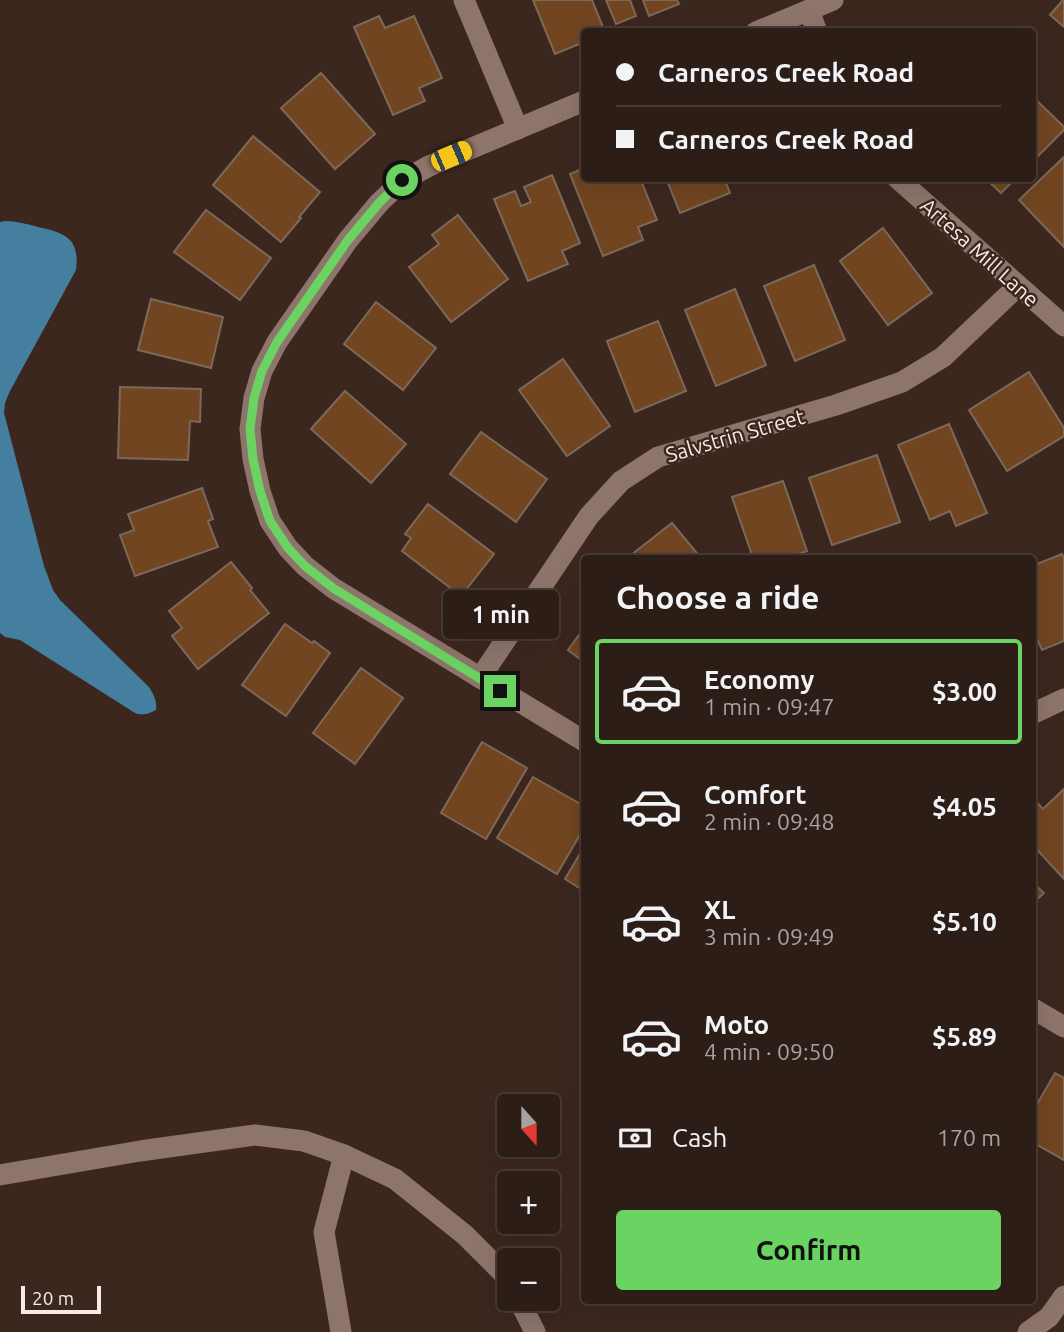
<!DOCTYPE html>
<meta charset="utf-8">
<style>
:root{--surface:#2d1d17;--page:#392a24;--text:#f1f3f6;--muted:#a7a2a1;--line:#483b36;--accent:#6bd362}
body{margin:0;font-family:Ubuntu,sans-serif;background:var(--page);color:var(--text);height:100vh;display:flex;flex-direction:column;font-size:26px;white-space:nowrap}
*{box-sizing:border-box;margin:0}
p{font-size:23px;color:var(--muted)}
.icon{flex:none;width:38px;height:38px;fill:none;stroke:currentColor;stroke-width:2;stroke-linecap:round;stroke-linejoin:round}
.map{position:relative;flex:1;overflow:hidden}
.side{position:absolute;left:581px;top:555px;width:455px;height:749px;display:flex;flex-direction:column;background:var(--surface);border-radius:7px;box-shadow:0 7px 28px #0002,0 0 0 2px var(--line)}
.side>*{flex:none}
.banner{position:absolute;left:581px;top:28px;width:455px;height:154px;border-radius:7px;box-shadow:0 7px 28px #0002,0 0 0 2px var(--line);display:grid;align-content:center;height:154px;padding:0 35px;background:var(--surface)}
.needle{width:46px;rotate:159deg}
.tools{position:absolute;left:497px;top:1094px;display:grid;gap:14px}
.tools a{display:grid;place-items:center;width:63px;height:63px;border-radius:7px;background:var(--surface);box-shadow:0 7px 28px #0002,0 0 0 2px var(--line);font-size:35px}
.scale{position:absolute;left:21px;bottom:18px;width:80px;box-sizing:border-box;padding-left:7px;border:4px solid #f8eae5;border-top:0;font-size:19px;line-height:24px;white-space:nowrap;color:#f8eae5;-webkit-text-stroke:5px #3c271f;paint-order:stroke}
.end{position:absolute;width:32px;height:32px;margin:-16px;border:9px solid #6bd362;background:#111;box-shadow:0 0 0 4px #111}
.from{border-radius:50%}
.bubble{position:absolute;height:49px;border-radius:7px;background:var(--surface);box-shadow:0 7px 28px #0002,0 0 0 2px var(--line);font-size:23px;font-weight:700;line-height:49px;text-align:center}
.car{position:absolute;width:21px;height:42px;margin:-21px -10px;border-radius:9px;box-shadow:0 0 5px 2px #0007;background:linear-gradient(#f5c518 24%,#345 0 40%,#f5c518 0 76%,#345 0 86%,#f5c518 0)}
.banner b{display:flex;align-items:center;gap:24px;height:66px;font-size:26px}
.banner b+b{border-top:2px solid var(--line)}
.banner i{width:18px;height:18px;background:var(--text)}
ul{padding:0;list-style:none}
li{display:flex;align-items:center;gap:21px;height:105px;margin:0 14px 10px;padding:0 21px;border:4px solid transparent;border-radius:7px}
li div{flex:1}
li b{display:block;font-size:26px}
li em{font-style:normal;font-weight:700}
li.active{border-color:var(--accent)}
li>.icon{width:63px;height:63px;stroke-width:1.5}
h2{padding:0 35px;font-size:32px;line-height:84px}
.pay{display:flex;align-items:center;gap:18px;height:77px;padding:0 35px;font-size:26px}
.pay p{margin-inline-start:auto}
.button{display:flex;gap:14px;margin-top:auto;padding:14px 35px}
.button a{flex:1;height:80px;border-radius:7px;background:var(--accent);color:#111;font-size:28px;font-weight:700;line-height:80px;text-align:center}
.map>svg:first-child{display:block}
.water{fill:#447f9f}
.building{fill:#714520;stroke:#7d695a;stroke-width:2}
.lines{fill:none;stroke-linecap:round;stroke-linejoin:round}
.minor{stroke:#8e756c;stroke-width:21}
.route{stroke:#6bd362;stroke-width:9}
.labels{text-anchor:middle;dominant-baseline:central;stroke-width:5;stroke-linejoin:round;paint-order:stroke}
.street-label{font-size:21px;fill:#f8eae5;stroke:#3c271f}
</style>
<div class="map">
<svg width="1064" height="1332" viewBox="0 0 1064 1332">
<rect width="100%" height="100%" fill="#3c271f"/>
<!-- water -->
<path class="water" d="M 5,221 C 16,221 27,224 38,227 C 65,233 80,238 76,270 L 10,391 L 5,403 L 4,413 L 44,566 L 53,590 L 60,600 L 149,687 C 154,695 157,701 156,710 C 148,714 143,716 135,713 L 20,640 L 5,637 L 0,633 L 0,222 Z"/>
<!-- building -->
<g class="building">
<path d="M 533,0 L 592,0 L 605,32 L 584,32 L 584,42 L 555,54 Z"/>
<path d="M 606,0 L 630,0 L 636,16 L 616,24 Z"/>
<path d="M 643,0 L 677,0 L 679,4 L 649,16 Z"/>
<path d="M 1063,0 L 1064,0 L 1064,27 L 1050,15 Z"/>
<path d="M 379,16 L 385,28 L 414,16 L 442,78 L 419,88 L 425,101 L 393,115 L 354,27 Z"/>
<path d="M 321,73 L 375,134 L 335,169 L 281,108 Z"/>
<path d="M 1032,96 L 1064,127 L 1064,130 L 1032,162 Z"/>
<path d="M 253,136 L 320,192 L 299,217 L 301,218 L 281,242 L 213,185 Z"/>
<path d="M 1064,157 L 1064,247 L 1019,200 Z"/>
<path d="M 584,168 L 584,178 L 596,178 L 597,181 L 603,178 L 640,178 L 657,220 L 638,227 L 643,240 L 603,256 L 570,174 Z"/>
<path d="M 552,175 L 580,243 L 562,251 L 568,264 L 528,281 L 494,199 L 515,191 L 521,206 L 531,202 L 524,187 Z"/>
<path d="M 666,178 L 724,178 L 730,193 L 680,213 Z"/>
<path d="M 985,178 L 1016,178 L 1001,193 Z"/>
<path d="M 206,210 L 271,258 L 240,300 L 174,252 Z"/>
<path d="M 458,215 L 508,279 L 451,322 L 409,267 L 439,244 L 432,235 Z"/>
<path d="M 883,228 L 932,293 L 888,325 L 840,261 Z"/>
<path d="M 814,265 L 845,340 L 795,361 L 764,286 Z"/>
<path d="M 735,289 L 766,365 L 716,386 L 685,310 Z"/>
<path d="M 151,299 L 223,317 L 211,368 L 138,350 Z"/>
<path d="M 376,302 L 436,348 L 403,390 L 344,344 Z"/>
<path d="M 658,321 L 686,391 L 635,412 L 607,341 Z"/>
<path d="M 563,359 L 610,426 L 567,456 L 519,390 Z"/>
<path d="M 1029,372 L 1064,428 L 1064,436 L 1007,471 L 969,410 Z"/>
<path d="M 120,387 L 201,389 L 200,422 L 190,421 L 188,460 L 118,458 Z"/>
<path d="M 345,391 L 406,444 L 371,483 L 311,429 Z"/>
<path d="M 949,424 L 987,513 L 956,526 L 950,511 L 930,520 L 898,445 Z"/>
<path d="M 481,432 L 547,479 L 516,522 L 450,474 Z"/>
<path d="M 877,455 L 900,522 L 832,545 L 809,478 Z"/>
<path d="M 783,481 L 807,551 L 786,558 L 753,558 L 732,497 Z"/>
<path d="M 202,488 L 213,519 L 208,521 L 218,547 L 135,576 L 120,535 L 134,530 L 128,514 Z"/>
<path d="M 428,504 L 494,554 L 461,596 L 402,551 L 411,538 L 405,534 Z"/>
<path d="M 672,523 L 701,558 L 634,558 L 631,555 Z"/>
<path d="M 1062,554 L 1064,558 L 1064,641 L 1042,650 L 1032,627 L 1032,566 Z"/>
<path d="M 231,562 L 252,588 L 250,590 L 269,613 L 198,669 L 172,636 L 182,628 L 169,611 Z"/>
<path d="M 285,624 L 312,643 L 314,641 L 330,653 L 286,716 L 242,685 Z"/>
<path d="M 584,628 L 584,662 L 568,650 Z"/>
<path d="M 361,668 L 403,698 L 355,764 L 313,733 Z"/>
<path d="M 482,742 L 527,768 L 486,839 L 441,813 Z"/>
<path d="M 533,777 L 584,806 L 584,828 L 557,874 L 497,838 Z"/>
<path d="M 1064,789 L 1064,879 L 1032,844 L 1032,797 L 1043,809 Z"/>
<path d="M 584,847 L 584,891 L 565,879 Z"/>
<path d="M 1032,882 L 1044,893 L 1032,904 Z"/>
<path d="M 1055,1073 L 1064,1078 L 1064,1160 L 1032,1142 L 1032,1113 Z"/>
</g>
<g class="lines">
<!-- minor -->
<g class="minor">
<path d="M 464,0 L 518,129"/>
<path d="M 809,10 L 817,32"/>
<path d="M 756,32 L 833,0"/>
<path d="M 584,101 L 429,166 L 402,181 L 379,203 L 348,240 L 277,342 L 262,371 L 254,398 L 250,429 L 253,459 L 260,491 L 270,521 L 288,548 L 305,566 L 333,588 L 584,741"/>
<path d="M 897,178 L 1064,326"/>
<path d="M 480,678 L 589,516 L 621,481 L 658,457 L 836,405 L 902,382 L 943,357 L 1018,286"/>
<path d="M 1032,714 L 1064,699"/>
<path d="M 1032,1008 L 1064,1027"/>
<path d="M 0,1175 L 140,1151 L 255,1135 L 304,1141 L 344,1155 L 395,1179 L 465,1235 L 503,1273 L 509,1284"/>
<path d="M 518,1298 L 535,1332"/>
<path d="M 341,1332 L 324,1232 L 344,1155"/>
<path d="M 1028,1332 L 1049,1317 L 1064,1296"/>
</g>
</g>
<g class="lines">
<!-- route -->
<path class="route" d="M 402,180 L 379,203 L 348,240 L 277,342 L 262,371 L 254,398 L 250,429 L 253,459 L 260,491 L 270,521 L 288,548 L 305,566 L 333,588 L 500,691"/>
</g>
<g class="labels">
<!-- street labels -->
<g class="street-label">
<text transform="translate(980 252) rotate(42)">Artesa Mill Lane</text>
<text transform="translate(735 435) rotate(-16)">Salvstrin Street</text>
</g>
</g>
</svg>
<div class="tools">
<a><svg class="needle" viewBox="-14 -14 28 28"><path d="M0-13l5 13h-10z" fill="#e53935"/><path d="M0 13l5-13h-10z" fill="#a7a2a1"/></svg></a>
<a>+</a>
<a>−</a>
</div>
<div class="scale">20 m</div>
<i class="end from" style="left:402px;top:180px"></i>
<i class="end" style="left:500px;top:691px"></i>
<div class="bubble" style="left:443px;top:590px;width:116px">1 min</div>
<i class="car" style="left:451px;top:156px;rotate:67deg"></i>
<div class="banner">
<b><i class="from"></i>Carneros Creek Road</b>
<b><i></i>Carneros Creek Road</b>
</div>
<section class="side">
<h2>Choose a ride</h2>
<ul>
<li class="active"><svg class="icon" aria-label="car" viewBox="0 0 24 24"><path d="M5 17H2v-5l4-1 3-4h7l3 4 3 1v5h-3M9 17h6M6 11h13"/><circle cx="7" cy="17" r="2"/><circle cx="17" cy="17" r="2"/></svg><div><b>Economy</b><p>1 min · 09:47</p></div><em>$3.00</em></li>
<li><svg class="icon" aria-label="car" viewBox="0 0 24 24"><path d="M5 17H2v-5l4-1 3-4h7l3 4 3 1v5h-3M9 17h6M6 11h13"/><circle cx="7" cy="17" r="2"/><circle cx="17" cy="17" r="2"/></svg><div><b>Comfort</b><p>2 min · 09:48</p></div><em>$4.05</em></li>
<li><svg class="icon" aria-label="car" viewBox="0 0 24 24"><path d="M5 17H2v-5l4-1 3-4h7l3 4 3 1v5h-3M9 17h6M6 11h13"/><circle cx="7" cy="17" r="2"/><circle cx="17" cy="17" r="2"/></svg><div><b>XL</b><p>3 min · 09:49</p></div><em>$5.10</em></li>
<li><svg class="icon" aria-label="car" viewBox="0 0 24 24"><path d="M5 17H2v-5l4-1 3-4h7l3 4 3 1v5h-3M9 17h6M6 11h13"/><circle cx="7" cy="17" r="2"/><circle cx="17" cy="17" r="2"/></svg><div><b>Moto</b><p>4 min · 09:50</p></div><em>$5.89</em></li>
</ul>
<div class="pay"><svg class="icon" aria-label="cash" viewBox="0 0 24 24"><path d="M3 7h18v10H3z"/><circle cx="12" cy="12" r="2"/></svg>Cash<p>170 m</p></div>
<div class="button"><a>Confirm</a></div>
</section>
</div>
